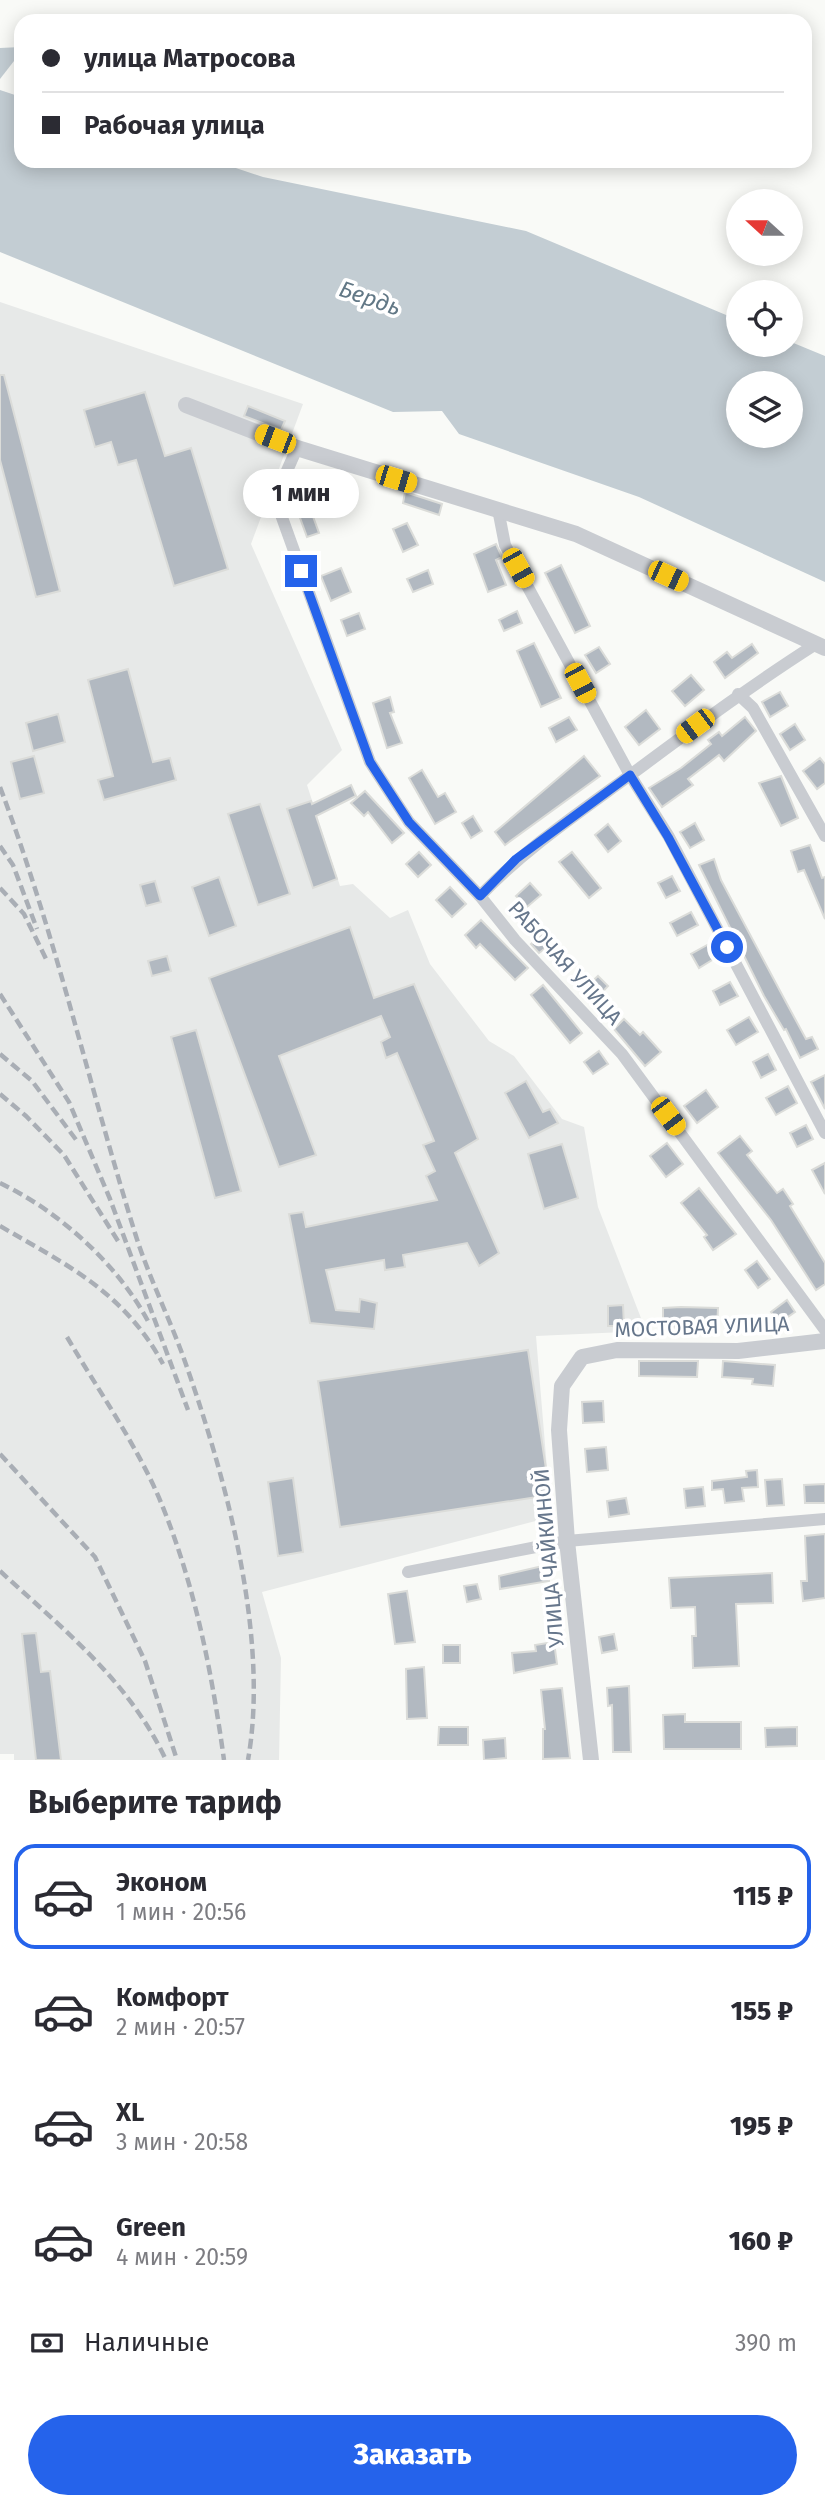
<!DOCTYPE html>
<html lang="ru">
<meta charset="utf-8">
<style>
:root{--surface:#fff;--page:#f7f7f7;--text:#2b2b33;--muted:#7c7c81;--line:#e1e1e2;--accent:#2563eb}
body{margin:0;font-family:"Fira Sans",sans-serif;background:var(--page);color:var(--text);height:100vh;display:flex;flex-direction:column;font-size:26px;white-space:nowrap}
*{box-sizing:border-box;margin:0}
p{font-size:23px;color:var(--muted)}
.icon{flex:none;width:38px;height:38px;fill:none;stroke:currentColor;stroke-width:2;stroke-linecap:round;stroke-linejoin:round}
.map{position:relative;height:1760px;overflow:hidden}
.drawer{display:flex;flex-direction:column;background:var(--surface);flex:1}
.drawer>*{flex:none}
.top-card{position:absolute;left:14px;top:14px;width:798px;height:154px;border-radius:21px;box-shadow:0 4px 18px #0003;display:grid;align-content:center;height:154px;padding:0 28px;background:var(--surface)}
.needle{width:46px;rotate:291deg}
.fabs{position:absolute;left:726px;top:189px;display:grid;gap:14px}
.fabs a{display:grid;place-items:center;width:77px;height:77px;border-radius:50%;background:var(--surface);box-shadow:0 4px 18px #0003;font-size:35px}
.end{position:absolute;width:32px;height:32px;margin:-16px;border:9px solid #2563eb;background:#fff;box-shadow:0 0 0 4px #fff}
.from{border-radius:50%}
.bubble{position:absolute;height:49px;border-radius:24px;background:var(--surface);box-shadow:0 4px 18px #0003;font-size:23px;font-weight:800;line-height:49px;text-align:center}
.car{position:absolute;width:21px;height:42px;margin:-21px -10px;border-radius:9px;box-shadow:0 0 5px 2px #0007;background:linear-gradient(#f5c518 24%,#345 0 40%,#f5c518 0 76%,#345 0 86%,#f5c518 0)}
.top-card b{display:flex;align-items:center;gap:24px;height:66px;font-size:26px}
.top-card b+b{border-top:2px solid var(--line)}
.top-card i{width:18px;height:18px;background:var(--text)}
ul{padding:0;list-style:none}
li{display:flex;align-items:center;gap:21px;height:105px;margin:0 14px 10px;padding:0 14px;border:4px solid transparent;border-radius:21px}
li div{flex:1}
li b{display:block;font-size:26px}
li em{font-style:normal;font-weight:800}
li.on{border-color:var(--accent)}
li>.icon{width:63px;height:63px;stroke-width:1.5}
h2{padding:0 28px;font-size:32px;line-height:84px}
.pay{display:flex;align-items:center;gap:18px;height:77px;padding:0 28px;font-size:26px}
.pay p{margin-inline-start:auto}
.action{display:flex;gap:14px;margin-top:auto;padding:14px 28px}
.action a{flex:1;height:80px;border-radius:42px;background:var(--accent);color:#fff;font-size:28px;font-weight:800;line-height:80px;text-align:center}
.map>svg:first-child{display:block}
.built{fill:#e7e9e8}
.water{fill:#c3cdd3;fill-rule:evenodd}
.building{fill:#b2b9c1;stroke:#dbdcd9;stroke-width:2}
.lines{fill:none;stroke-linecap:round;stroke-linejoin:round}
.minor{stroke:#c9ccd1;stroke-width:12}
.tertiary{stroke:#c9ccd1;stroke-width:16}
.rail{stroke:#a9aeb5;stroke-width:4.5;stroke-dasharray:10 5;stroke-linecap:butt}
.route{stroke:#2563eb;stroke-width:9}
.labels{text-anchor:middle;dominant-baseline:central;stroke-width:7;stroke-linejoin:round;paint-order:stroke}
.street-label{font-size:21px;fill:#66768b;stroke:#fff}
.water-label{font-size:23px;font-style:italic;fill:#627886;stroke:#fff}
</style>
<div class="map">
<svg width="825" height="1760" viewBox="0 0 825 1760">
<rect width="100%" height="100%" fill="#f9faf7"/>
<!-- built -->
<path class="built" d="M 0,302 L 303,404 L 251,544 L 342,750 L 307,785 L 340,886 L 353,884 L 390,918 L 408,910 L 430,964 L 489,1041 L 514,1056 L 562,1119 L 584,1127 L 598,1207 L 646,1331 L 536,1336 L 551,1517 L 262,1592 L 281,1658 L 279,1760 L 14,1760 L 14,1754 L 0,1754 Z"/>
<!-- water -->
<g class="water">
<path d="M 21,47 L 21,52 L 0,79 L 0,48 Z"/>
<path d="M 0,90 L 21,97 L 21,161 L 215,161 L 263,177 L 526,231 L 738,320 L 738,345 L 791,345 L 791,342 L 825,356 L 825,582 L 639,497 L 459,434 L 442,411 L 393,412 L 0,252 ZM 738,383 L 791,383 L 791,436 L 738,436 Z"/>
</g>
<!-- building -->
<g class="building">
<path d="M 0,375 L 4,375 L 60,591 L 36,597 L 0,460 Z"/>
<path d="M 145,392 L 165,456 L 191,448 L 228,569 L 174,586 L 136,460 L 118,465 L 111,442 L 95,447 L 84,410 Z"/>
<path d="M 248,406 L 285,421 L 281,430 L 244,416 Z"/>
<path d="M 405,492 L 442,504 L 439,515 L 403,503 Z"/>
<path d="M 311,511 L 319,533 L 307,537 L 299,515 Z"/>
<path d="M 407,523 L 418,545 L 403,552 L 393,529 Z"/>
<path d="M 496,544 L 502,557 L 496,560 L 506,585 L 488,592 L 474,554 Z"/>
<path d="M 561,565 L 590,626 L 575,633 L 545,573 Z"/>
<path d="M 341,568 L 351,592 L 331,601 L 321,576 Z"/>
<path d="M 428,570 L 433,584 L 413,592 L 407,579 Z"/>
<path d="M 517,611 L 522,623 L 504,631 L 499,620 Z"/>
<path d="M 359,613 L 365,629 L 347,636 L 341,620 Z"/>
<path d="M 534,643 L 561,698 L 541,707 L 517,651 Z"/>
<path d="M 752,644 L 758,653 L 725,678 L 714,662 L 727,652 L 732,658 Z"/>
<path d="M 599,647 L 610,664 L 596,673 L 585,655 Z"/>
<path d="M 128,669 L 153,762 L 170,758 L 176,780 L 104,800 L 98,780 L 113,776 L 88,680 Z"/>
<path d="M 691,675 L 704,690 L 685,706 L 672,691 Z"/>
<path d="M 780,692 L 788,706 L 770,717 L 762,702 Z"/>
<path d="M 390,697 L 394,712 L 390,713 L 402,743 L 387,748 L 373,703 Z"/>
<path d="M 646,710 L 660,729 L 639,745 L 625,727 Z"/>
<path d="M 58,714 L 65,742 L 33,751 L 26,723 Z"/>
<path d="M 569,717 L 577,730 L 556,742 L 549,728 Z"/>
<path d="M 745,717 L 756,731 L 724,761 L 719,755 L 688,779 L 693,785 L 662,807 L 649,788 L 681,768 L 711,744 L 708,740 L 719,732 L 722,736 Z"/>
<path d="M 795,724 L 805,740 L 790,750 L 780,734 Z"/>
<path d="M 34,756 L 44,793 L 20,799 L 11,762 Z"/>
<path d="M 584,756 L 600,776 L 505,845 L 495,832 Z"/>
<path d="M 820,758 L 825,764 L 825,783 L 817,789 L 803,771 Z"/>
<path d="M 422,770 L 438,797 L 445,793 L 456,812 L 435,824 L 409,778 Z"/>
<path d="M 781,776 L 798,818 L 781,826 L 759,783 Z"/>
<path d="M 351,785 L 356,796 L 316,816 L 337,879 L 313,888 L 287,809 L 311,801 L 312,804 Z"/>
<path d="M 365,791 L 404,833 L 392,843 L 368,812 L 364,816 L 351,803 Z"/>
<path d="M 260,804 L 290,894 L 258,905 L 228,814 Z"/>
<path d="M 473,816 L 482,831 L 471,838 L 462,823 Z"/>
<path d="M 695,823 L 704,840 L 690,848 L 680,832 Z"/>
<path d="M 608,824 L 621,841 L 608,852 L 595,835 Z"/>
<path d="M 810,845 L 822,878 L 825,877 L 825,919 L 804,870 L 798,872 L 791,851 Z"/>
<path d="M 419,852 L 431,865 L 418,877 L 406,864 Z"/>
<path d="M 572,852 L 601,888 L 589,898 L 559,862 Z"/>
<path d="M 714,859 L 721,880 L 787,1004 L 806,1039 L 812,1037 L 818,1049 L 800,1058 L 786,1029 L 784,1030 L 764,996 L 699,865 Z"/>
<path d="M 672,876 L 680,891 L 666,898 L 658,883 Z"/>
<path d="M 219,877 L 236,926 L 209,936 L 192,887 Z"/>
<path d="M 155,881 L 161,902 L 146,906 L 140,885 Z"/>
<path d="M 530,883 L 541,895 L 527,907 L 516,896 Z"/>
<path d="M 450,887 L 466,904 L 452,917 L 436,900 Z"/>
<path d="M 691,912 L 698,925 L 677,936 L 670,923 Z"/>
<path d="M 481,920 L 528,968 L 515,980 L 480,944 L 476,948 L 465,935 Z"/>
<path d="M 350,927 L 374,998 L 414,984 L 478,1139 L 455,1153 L 499,1253 L 479,1266 L 467,1243 L 403,1255 L 405,1267 L 385,1270 L 384,1260 L 326,1270 L 336,1310 L 359,1312 L 360,1299 L 377,1303 L 374,1329 L 310,1323 L 289,1214 L 303,1212 L 306,1227 L 437,1200 L 426,1176 L 435,1171 L 423,1145 L 434,1141 L 397,1053 L 386,1058 L 381,1042 L 390,1037 L 381,1016 L 279,1056 L 316,1155 L 279,1167 L 209,978 Z"/>
<path d="M 542,934 L 551,944 L 539,953 L 531,944 Z"/>
<path d="M 709,944 L 717,957 L 699,968 L 691,954 Z"/>
<path d="M 167,956 L 171,971 L 152,976 L 148,961 Z"/>
<path d="M 598,976 L 608,986 L 593,1002 L 582,991 Z"/>
<path d="M 730,982 L 738,996 L 720,1005 L 713,991 Z"/>
<path d="M 543,985 L 582,1033 L 570,1043 L 531,995 Z"/>
<path d="M 749,1017 L 758,1032 L 736,1045 L 727,1030 Z"/>
<path d="M 624,1019 L 640,1035 L 643,1032 L 661,1052 L 645,1066 L 614,1029 Z"/>
<path d="M 196,1030 L 241,1191 L 215,1198 L 171,1037 Z"/>
<path d="M 599,1051 L 608,1064 L 593,1074 L 584,1062 Z"/>
<path d="M 768,1054 L 776,1070 L 761,1078 L 753,1062 Z"/>
<path d="M 825,1075 L 825,1109 L 811,1082 Z"/>
<path d="M 526,1081 L 543,1112 L 550,1109 L 558,1123 L 529,1138 L 505,1093 Z"/>
<path d="M 788,1086 L 797,1103 L 776,1115 L 766,1098 Z"/>
<path d="M 706,1090 L 718,1107 L 697,1123 L 684,1106 Z"/>
<path d="M 806,1125 L 813,1139 L 797,1147 L 790,1133 Z"/>
<path d="M 740,1136 L 752,1151 L 747,1155 L 777,1193 L 783,1189 L 793,1204 L 790,1206 L 825,1263 L 825,1284 L 816,1290 L 771,1220 L 718,1153 Z"/>
<path d="M 667,1143 L 683,1164 L 666,1177 L 650,1156 Z"/>
<path d="M 562,1144 L 578,1198 L 544,1209 L 528,1154 Z"/>
<path d="M 825,1163 L 825,1194 L 812,1170 Z"/>
<path d="M 699,1188 L 736,1234 L 713,1250 L 704,1237 L 707,1235 L 681,1203 Z"/>
<path d="M 757,1261 L 770,1279 L 758,1288 L 745,1270 Z"/>
<path d="M 787,1300 L 795,1312 L 779,1323 L 771,1312 Z"/>
<path d="M 623,1305 L 624,1326 L 608,1326 L 608,1306 Z"/>
<path d="M 681,1307 L 718,1308 L 717,1329 L 663,1327 L 663,1308 Z"/>
<path d="M 528,1350 L 550,1495 L 340,1527 L 318,1381 Z"/>
<path d="M 639,1361 L 698,1361 L 697,1377 L 639,1376 Z"/>
<path d="M 723,1361 L 775,1365 L 773,1386 L 752,1384 L 753,1379 L 722,1377 Z"/>
<path d="M 603,1401 L 604,1422 L 583,1423 L 582,1402 Z"/>
<path d="M 606,1447 L 608,1470 L 587,1472 L 585,1449 Z"/>
<path d="M 757,1470 L 758,1487 L 742,1488 L 744,1501 L 725,1503 L 723,1489 L 712,1490 L 712,1481 L 747,1477 L 746,1471 Z"/>
<path d="M 293,1478 L 303,1552 L 278,1556 L 268,1482 Z"/>
<path d="M 782,1479 L 784,1505 L 767,1506 L 765,1480 Z"/>
<path d="M 825,1484 L 825,1503 L 805,1503 L 804,1485 Z"/>
<path d="M 703,1487 L 705,1506 L 686,1508 L 684,1489 Z"/>
<path d="M 626,1498 L 629,1514 L 609,1517 L 607,1501 Z"/>
<path d="M 825,1534 L 825,1598 L 803,1601 L 801,1581 L 807,1581 L 805,1536 Z"/>
<path d="M 547,1565 L 549,1581 L 500,1589 L 499,1576 Z"/>
<path d="M 772,1573 L 773,1603 L 736,1604 L 739,1666 L 693,1668 L 692,1636 L 696,1636 L 695,1607 L 671,1608 L 669,1578 Z"/>
<path d="M 477,1584 L 481,1599 L 467,1602 L 464,1586 Z"/>
<path d="M 407,1591 L 415,1642 L 395,1644 L 388,1594 Z"/>
<path d="M 36,1633 L 41,1672 L 50,1671 L 61,1760 L 36,1760 L 22,1634 Z"/>
<path d="M 614,1634 L 617,1650 L 602,1653 L 599,1637 Z"/>
<path d="M 554,1642 L 557,1664 L 514,1673 L 512,1653 L 536,1651 L 535,1645 Z"/>
<rect x="443" y="1645" width="17" height="18"/>
<path d="M 424,1667 L 427,1718 L 407,1719 L 406,1669 Z"/>
<path d="M 629,1686 L 631,1752 L 613,1752 L 612,1705 L 608,1706 L 607,1688 Z"/>
<path d="M 562,1688 L 570,1758 L 543,1759 L 543,1729 L 545,1729 L 541,1690 Z"/>
<path d="M 685,1714 L 685,1722 L 741,1722 L 741,1749 L 664,1749 L 663,1715 Z"/>
<path d="M 439,1727 L 468,1727 L 468,1745 L 438,1745 Z"/>
<path d="M 797,1727 L 797,1746 L 766,1747 L 765,1728 Z"/>
<path d="M 505,1738 L 506,1758 L 484,1760 L 483,1740 Z"/>
</g>
<g class="lines">
<!-- minor -->
<g class="minor">
<path d="M 297,448 L 275,498 L 370,762 L 409,822 L 480,896 L 515,940 L 622,1054 L 825,1330"/>
<path d="M 498,509 L 505,545 L 630,775 L 669,837 L 825,1133"/>
<path d="M 738,694 L 753,708 L 825,836"/>
<path d="M 480,896 C 526,848 580,812 633,773 C 694,728 753,684 816,644"/>
<path d="M 408,1572 L 567,1541 L 825,1519"/>
</g>
<!-- tertiary -->
<g class="tertiary">
<path d="M 186,405 L 297,448 L 576,534 L 825,648"/>
<path d="M 591,1760 L 567,1541 L 559,1430 L 562,1386 L 582,1357 L 617,1350 L 738,1351 L 825,1341"/>
</g>
<!-- rail -->
<g class="rail">
<path d="M 0,787 C 55,933 89,1085 135,1233 C 148,1275 168,1315 183,1356 C 225,1474 270,1636 248,1760"/>
<path d="M 0,846 L 13,865 L 37,929"/>
<path d="M 0,888 L 24,914 L 47,961"/>
<path d="M 0,994 L 69,1102 L 110,1199 L 188,1410"/>
<path d="M 0,1054 L 32,1081 L 77,1141"/>
<path d="M 0,1094 L 26,1116 L 64,1155 L 118,1241"/>
<path d="M 0,1183 C 59,1211 120,1266 150,1325"/>
<path d="M 0,1226 C 67,1265 124,1292 163,1364"/>
<path d="M 67,1337 C 98,1390 139,1448 162,1505 C 195,1586 212,1673 224,1760"/>
<path d="M 0,1454 L 95,1557 L 145,1661 L 177,1760"/>
<path d="M 0,1571 C 63,1629 129,1681 166,1760"/>
</g>
</g>
<g class="lines">
<!-- route -->
<path class="route" d="M 301,571 L 370,762 L 409,822 L 480,896 L 516,859 L 630,775 L 668,837 L 727,947"/>
</g>
<g class="labels">
<!-- street labels -->
<g class="street-label">
<text transform="translate(565 963) rotate(48)">РАБОЧАЯ УЛИЦА</text>
<text transform="translate(702 1327) rotate(-2)">МОСТОВАЯ УЛИЦА</text>
<text transform="translate(549 1558) rotate(-95)">УЛИЦА ЧАЙКИНОЙ</text>
</g>
<!-- water labels -->
<g class="water-label">
<text transform="translate(370 298) rotate(19)">Бердь</text>
</g>
</g>
</svg>
<div class="fabs">
<a><svg class="needle" viewBox="-14 -14 28 28"><path d="M0-13l5 13h-10z" fill="#e53935"/><path d="M0 13l5-13h-10z" fill="#7c7c81"/></svg></a>
<a><svg class="icon" aria-label="locate" viewBox="0 0 24 24"><circle cx="12" cy="12" r="6"/><path d="M12 2v4M12 18v4M2 12h4M18 12h4"/></svg></a>
<a><svg class="icon" aria-label="layers" viewBox="0 0 24 24"><path d="M12 4l9 5-9 5-9-5zM3 14l9 5 9-5"/></svg></a>
</div>
<i class="end from" style="left:727px;top:947px"></i>
<i class="end" style="left:301px;top:571px"></i>
<div class="bubble" style="left:243px;top:469px;width:116px">1 мин</div>
<i class="car" style="left:275px;top:439px;rotate:291deg"></i>
<i class="car" style="left:396px;top:479px;rotate:107deg"></i>
<i class="car" style="left:518px;top:568px;rotate:151deg"></i>
<i class="car" style="left:668px;top:576px;rotate:115deg"></i>
<i class="car" style="left:580px;top:683px;rotate:152deg"></i>
<i class="car" style="left:695px;top:726px;rotate:233deg"></i>
<i class="car" style="left:668px;top:1116px;rotate:143deg"></i>
<div class="top-card">
<b><i class="from"></i>улица Матросова</b>
<b><i></i>Рабочая улица</b>
</div>
</div>
<section class="drawer">
<h2>Выберите тариф</h2>
<ul>
<li class="on"><svg class="icon" aria-label="car" viewBox="0 0 24 24"><path d="M5 17H2v-5l4-1 3-4h7l3 4 3 1v5h-3M9 17h6M6 11h13"/><circle cx="7" cy="17" r="2"/><circle cx="17" cy="17" r="2"/></svg><div><b>Эконом</b><p>1 мин · 20:56</p></div><em>115 ₽</em></li>
<li><svg class="icon" aria-label="car" viewBox="0 0 24 24"><path d="M5 17H2v-5l4-1 3-4h7l3 4 3 1v5h-3M9 17h6M6 11h13"/><circle cx="7" cy="17" r="2"/><circle cx="17" cy="17" r="2"/></svg><div><b>Комфорт</b><p>2 мин · 20:57</p></div><em>155 ₽</em></li>
<li><svg class="icon" aria-label="car" viewBox="0 0 24 24"><path d="M5 17H2v-5l4-1 3-4h7l3 4 3 1v5h-3M9 17h6M6 11h13"/><circle cx="7" cy="17" r="2"/><circle cx="17" cy="17" r="2"/></svg><div><b>XL</b><p>3 мин · 20:58</p></div><em>195 ₽</em></li>
<li><svg class="icon" aria-label="car" viewBox="0 0 24 24"><path d="M5 17H2v-5l4-1 3-4h7l3 4 3 1v5h-3M9 17h6M6 11h13"/><circle cx="7" cy="17" r="2"/><circle cx="17" cy="17" r="2"/></svg><div><b>Green</b><p>4 мин · 20:59</p></div><em>160 ₽</em></li>
</ul>
<div class="pay"><svg class="icon" aria-label="cash" viewBox="0 0 24 24"><path d="M3 7h18v10H3z"/><circle cx="12" cy="12" r="2"/></svg>Наличные<p>390 m</p></div>
<div class="action"><a>Заказать</a></div>
</section>
